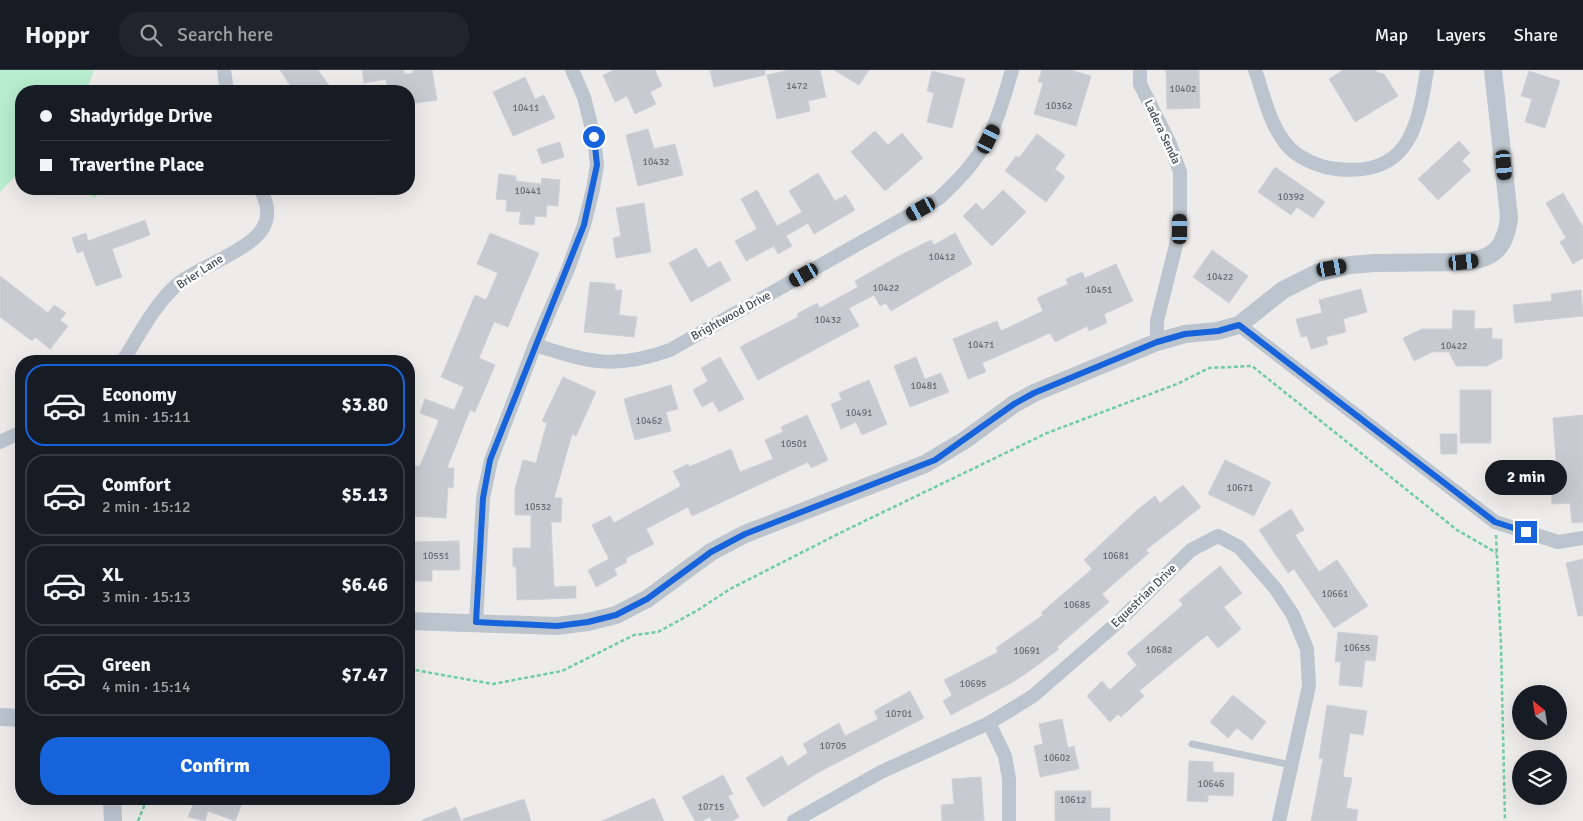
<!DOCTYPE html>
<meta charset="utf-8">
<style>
:root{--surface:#171b24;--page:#20242c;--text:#f1f3f6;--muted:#9ea1a6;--line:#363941;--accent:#1763dc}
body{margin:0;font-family:Signika,sans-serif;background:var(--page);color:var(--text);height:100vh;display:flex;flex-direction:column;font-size:19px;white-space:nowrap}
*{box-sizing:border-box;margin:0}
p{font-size:16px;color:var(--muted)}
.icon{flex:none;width:28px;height:28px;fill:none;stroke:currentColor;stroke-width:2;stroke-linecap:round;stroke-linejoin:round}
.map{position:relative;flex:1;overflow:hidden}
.details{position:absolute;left:15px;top:285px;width:400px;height:450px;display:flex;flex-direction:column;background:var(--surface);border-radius:20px;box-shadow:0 5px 20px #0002}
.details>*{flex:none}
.hud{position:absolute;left:15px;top:15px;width:400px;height:110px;border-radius:20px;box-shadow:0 5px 20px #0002;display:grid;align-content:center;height:110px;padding:0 25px;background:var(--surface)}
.needle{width:32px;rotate:330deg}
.controls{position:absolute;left:1512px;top:615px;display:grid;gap:10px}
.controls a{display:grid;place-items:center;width:55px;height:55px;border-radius:50%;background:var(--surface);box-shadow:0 5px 20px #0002;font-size:25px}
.end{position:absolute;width:22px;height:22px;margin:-11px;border:6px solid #1763dc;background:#fff;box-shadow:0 0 0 2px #fff}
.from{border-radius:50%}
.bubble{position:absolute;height:35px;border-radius:18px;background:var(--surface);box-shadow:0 5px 20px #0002;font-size:16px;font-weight:700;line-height:35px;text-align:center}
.car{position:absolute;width:15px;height:30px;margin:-15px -8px;border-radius:6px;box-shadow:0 0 4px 1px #0007;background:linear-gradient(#222 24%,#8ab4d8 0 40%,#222 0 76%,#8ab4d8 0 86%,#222 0)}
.hud b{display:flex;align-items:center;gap:18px;height:48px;font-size:19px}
.hud b+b{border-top:1px solid var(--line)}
.hud i{width:12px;height:12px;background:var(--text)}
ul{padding:9px 0 0;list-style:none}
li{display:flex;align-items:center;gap:15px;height:82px;margin:0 10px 8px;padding:0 15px;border:2px solid var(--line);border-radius:20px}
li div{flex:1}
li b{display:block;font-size:19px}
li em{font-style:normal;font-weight:700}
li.selected{border-color:var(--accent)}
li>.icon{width:45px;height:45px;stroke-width:1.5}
.action{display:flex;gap:10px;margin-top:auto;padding:10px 25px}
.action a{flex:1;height:58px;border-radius:20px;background:var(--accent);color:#fff;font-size:20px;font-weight:700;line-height:58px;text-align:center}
header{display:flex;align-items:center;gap:30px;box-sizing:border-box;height:70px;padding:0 25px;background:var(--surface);border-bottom:1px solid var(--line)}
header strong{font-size:24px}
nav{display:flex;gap:28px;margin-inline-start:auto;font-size:18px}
.search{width:350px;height:45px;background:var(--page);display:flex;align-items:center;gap:12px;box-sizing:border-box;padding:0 18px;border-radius:20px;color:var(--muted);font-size:19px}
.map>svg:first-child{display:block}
.green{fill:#b8eecf}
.building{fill:#c8cad1;stroke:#cfd1d7}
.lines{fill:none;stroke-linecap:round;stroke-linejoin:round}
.path{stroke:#70cca3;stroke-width:2.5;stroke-dasharray:4 2.5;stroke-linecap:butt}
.service{stroke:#bcc5ce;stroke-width:7}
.minor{stroke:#bcc5ce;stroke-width:14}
.tertiary{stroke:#bcc5ce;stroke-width:18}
.route{stroke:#1763dc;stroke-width:6}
.labels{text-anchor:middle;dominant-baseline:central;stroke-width:5;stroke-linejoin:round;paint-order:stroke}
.number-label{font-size:10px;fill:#656d77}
.street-label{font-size:12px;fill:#444e59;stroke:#fff}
</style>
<header>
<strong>Hoppr</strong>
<div class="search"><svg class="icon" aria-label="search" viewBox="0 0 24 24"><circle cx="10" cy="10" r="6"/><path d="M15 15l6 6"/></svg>Search here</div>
<nav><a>Map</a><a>Layers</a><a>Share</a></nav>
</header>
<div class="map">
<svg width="1583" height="751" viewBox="0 0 1583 751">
<rect width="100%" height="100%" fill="#eeebeb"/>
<!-- green -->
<g class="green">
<path d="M 0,0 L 94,0 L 86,21 L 21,21 L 21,100 L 0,122 Z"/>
<path d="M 79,119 L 100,119 L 95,128 Z"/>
</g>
<!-- building -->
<g class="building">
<path d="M 280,0 L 318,0 L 333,21 L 294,21 Z"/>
<path d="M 362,0 L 404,0 L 404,4 L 413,3 L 413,0 L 432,0 L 437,30 L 409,34 L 409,21 L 388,21 L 386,9 L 364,13 Z"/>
<path d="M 614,0 L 655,0 L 662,16 L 650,22 L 656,34 L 635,44 L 627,26 L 615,32 L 603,5 Z"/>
<path d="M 710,0 L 765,0 L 765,5 L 714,17 Z"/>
<path d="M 789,0 L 820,0 L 826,27 L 808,31 L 810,41 L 777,49 L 767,5 Z"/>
<path d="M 834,0 L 869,0 L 859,15 Z"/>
<path d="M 1042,0 L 1071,0 L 1091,6 L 1076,56 L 1034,44 L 1043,13 L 1038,12 Z"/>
<path d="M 1166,0 L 1199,0 L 1200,38 L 1167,39 Z"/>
<path d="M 1343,0 L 1376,0 L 1376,2 L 1384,4 L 1398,26 L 1355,52 L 1329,9 Z"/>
<path d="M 932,1 L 965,9 L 952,58 L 927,52 L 934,23 L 927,21 Z"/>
<path d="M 1529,1 L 1560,11 L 1545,58 L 1525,52 L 1532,29 L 1521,26 Z"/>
<path d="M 525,7 L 535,29 L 544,25 L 555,48 L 513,66 L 493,22 Z"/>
<path d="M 648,59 L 654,79 L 675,74 L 683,105 L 638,116 L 626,65 Z"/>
<path d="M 875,61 L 888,75 L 902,63 L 923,88 L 885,121 L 851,82 Z"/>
<path d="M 1037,64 L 1065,85 L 1055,99 L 1065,107 L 1046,132 L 1005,101 L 1016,86 L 1019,88 Z"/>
<path d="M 1459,71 L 1470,83 L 1462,91 L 1471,100 L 1438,130 L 1418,109 Z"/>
<path d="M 560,72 L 564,87 L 542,94 L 537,79 Z"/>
<path d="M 1275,97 L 1325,132 L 1313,148 L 1297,137 L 1291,145 L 1258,122 Z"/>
<path d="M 818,103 L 835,131 L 846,125 L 855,140 L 814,164 L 808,153 L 786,166 L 792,176 L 778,184 L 774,176 L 746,191 L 735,171 L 757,159 L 741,129 L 757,120 L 777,156 L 802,142 L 789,121 Z"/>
<path d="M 499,104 L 516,106 L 516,111 L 541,114 L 542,108 L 560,110 L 558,136 L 547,135 L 546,147 L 535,146 L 534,155 L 519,154 L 521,142 L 506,141 L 507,130 L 496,129 Z"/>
<path d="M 1003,120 L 1026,142 L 992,176 L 963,146 L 976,133 L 983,140 Z"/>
<path d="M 1563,123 L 1583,157 L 1583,188 L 1573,194 L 1560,172 L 1566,168 L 1546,133 Z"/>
<path d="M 644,133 L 651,182 L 616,188 L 613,168 L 621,166 L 616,138 Z"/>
<path d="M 145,150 L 150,165 L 112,179 L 122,207 L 96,216 L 83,181 L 77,183 L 72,168 L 86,163 L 88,171 Z"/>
<path d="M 490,163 L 539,183 L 508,257 L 494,252 L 479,288 L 495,295 L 475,342 L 470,340 L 447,398 L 454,398 L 453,418 L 448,417 L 446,448 L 409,446 L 412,396 L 420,396 L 439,350 L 420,343 L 425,329 L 454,340 L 464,317 L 441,307 L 475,225 L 486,230 L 498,203 L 477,194 Z"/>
<path d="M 955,163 L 972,194 L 891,241 L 886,233 L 880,236 L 874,225 L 849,238 L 859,256 L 758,310 L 740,277 L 798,247 L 797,244 L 817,233 L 820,238 L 858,217 L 855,211 L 897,187 L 931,170 L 934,175 Z"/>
<path d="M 696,178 L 708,198 L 720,191 L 731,210 L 691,232 L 669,193 Z"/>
<path d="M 1212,180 L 1248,206 L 1229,233 L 1193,207 Z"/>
<path d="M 1116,194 L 1133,231 L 1104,244 L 1107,253 L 1089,261 L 1087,256 L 1055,272 L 1050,263 L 982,293 L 986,302 L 968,309 L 953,269 L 997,251 L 1001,261 L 1043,241 L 1037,228 L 1068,214 L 1066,209 L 1082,202 L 1085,208 Z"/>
<path d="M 0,206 L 48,243 L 54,235 L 66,243 L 60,250 L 68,256 L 50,279 L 35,267 L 32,271 L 0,247 Z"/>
<path d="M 590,212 L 615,214 L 615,220 L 622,220 L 619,245 L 637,247 L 634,267 L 584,262 Z"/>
<path d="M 1361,219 L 1367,242 L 1343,249 L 1346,262 L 1326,267 L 1328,274 L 1311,279 L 1307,266 L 1301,267 L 1296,249 L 1322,243 L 1319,230 Z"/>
<path d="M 1581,220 L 1583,246 L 1515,253 L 1513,235 L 1552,231 L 1551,224 Z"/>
<path d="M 1453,240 L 1475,241 L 1474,259 L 1492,258 L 1492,269 L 1502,269 L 1502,288 L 1487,296 L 1456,296 L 1449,282 L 1432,282 L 1414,291 L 1403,268 L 1422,259 L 1452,259 Z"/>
<path d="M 720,287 L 744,329 L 719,342 L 713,331 L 702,337 L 693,320 L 708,311 L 701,298 Z"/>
<path d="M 916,287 L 925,309 L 941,303 L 949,322 L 910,337 L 894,296 Z"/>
<path d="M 563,307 L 596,322 L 576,366 L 572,364 L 554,428 L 562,428 L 561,452 L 551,452 L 554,517 L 576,516 L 576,528 L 517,530 L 516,496 L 513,497 L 513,478 L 531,478 L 531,445 L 515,445 L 515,419 L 523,390 L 536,393 L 547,353 L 542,351 Z"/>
<path d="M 869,310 L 887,354 L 862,365 L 856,352 L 841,359 L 831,334 L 842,330 L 839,323 Z"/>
<path d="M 671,315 L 678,339 L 666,342 L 671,361 L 635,370 L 624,329 Z"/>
<rect x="1460" y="320" width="31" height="53"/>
<path d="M 807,345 L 828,390 L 811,398 L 808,392 L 692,446 L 688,437 L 646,459 L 654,474 L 626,488 L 627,492 L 614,499 L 617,505 L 596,517 L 588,500 L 609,489 L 592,455 L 610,446 L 614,453 L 681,416 L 673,401 L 688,394 L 689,397 L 731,379 L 740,402 L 773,389 L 765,370 L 783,362 L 781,357 Z"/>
<path d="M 1583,345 L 1583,452 L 1572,453 L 1570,433 L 1552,434 L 1550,405 L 1557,404 L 1553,348 Z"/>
<path d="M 1440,364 L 1457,364 L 1457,384 L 1441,384 Z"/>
<path d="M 1225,390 L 1271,412 L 1254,446 L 1208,424 Z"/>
<path d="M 1183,415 L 1201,437 L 1146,480 L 1149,483 L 1102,524 L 1109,532 L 1057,577 L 1059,579 L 1031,600 L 1013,612 L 951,645 L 943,631 L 952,625 L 944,610 L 998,582 L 996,578 L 1043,545 L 1041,543 L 1092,499 L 1084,490 L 1137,440 L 1155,426 L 1160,433 Z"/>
<path d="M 1291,439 L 1304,460 L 1295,465 L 1319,502 L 1337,490 L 1368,536 L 1334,558 L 1294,499 L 1288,503 L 1259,460 Z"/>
<path d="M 459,471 L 460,500 L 432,500 L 432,511 L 412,511 L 411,472 Z"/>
<path d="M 1583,489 L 1583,546 L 1578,546 L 1566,493 Z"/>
<path d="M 1220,496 L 1242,523 L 1224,537 L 1241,559 L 1218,578 L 1207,565 L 1139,621 L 1144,626 L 1121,647 L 1118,644 L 1110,652 L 1087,626 L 1102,611 L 1110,620 L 1137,595 L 1127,583 L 1183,535 L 1179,530 Z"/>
<path d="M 1338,562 L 1378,566 L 1375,591 L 1365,590 L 1362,617 L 1339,615 L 1341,592 L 1335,592 Z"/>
<path d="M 910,621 L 924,648 L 819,702 L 763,737 L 746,708 L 782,686 L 788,696 L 808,683 L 803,674 L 839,653 L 845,666 L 878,649 L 874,641 Z"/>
<path d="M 1233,625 L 1266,652 L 1252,670 L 1237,658 L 1228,668 L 1210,652 Z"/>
<path d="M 1327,635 L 1367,641 L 1363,665 L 1350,663 L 1343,707 L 1352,708 L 1346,738 L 1358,740 L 1356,751 L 1311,751 L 1323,689 L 1319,688 Z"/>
<path d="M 1062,649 L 1068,678 L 1074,676 L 1079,699 L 1040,707 L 1034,676 L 1043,674 L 1039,654 Z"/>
<path d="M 1189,691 L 1213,692 L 1213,702 L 1234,703 L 1233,726 L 1208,725 L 1208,732 L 1187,731 Z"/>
<path d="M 723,705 L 733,724 L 728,726 L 739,747 L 732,751 L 712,751 L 710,747 L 702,751 L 695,751 L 682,727 Z"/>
<path d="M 981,707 L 984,751 L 942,751 L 941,735 L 954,734 L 952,709 Z"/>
<path d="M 1055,721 L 1091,721 L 1091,738 L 1110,738 L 1110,751 L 1055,751 Z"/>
<path d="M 654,728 L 664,751 L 602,751 Z"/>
<path d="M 180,729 L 244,729 L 235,751 L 208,741 L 205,751 L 188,747 L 193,735 Z"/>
<path d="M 524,729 L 531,751 L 463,751 L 463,749 Z"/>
<path d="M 456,737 L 461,751 L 422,751 L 422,750 Z"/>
</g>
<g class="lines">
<!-- path -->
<g class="path">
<path d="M 1496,465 L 1501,576 L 1505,751"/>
<path d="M 409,599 L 493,614 L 562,601 L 634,565 L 658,562 L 698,540 L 730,519 L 844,461 L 1047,363 L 1177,314 L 1209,298 L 1252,296 L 1457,460 L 1497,483"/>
<path d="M 138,751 L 147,729"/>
</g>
<!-- service -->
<path class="service" d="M 1192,674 L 1291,695"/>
<!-- minor -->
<g class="minor">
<path d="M 224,0 L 227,21"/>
<path d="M 1140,0 L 1140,14 L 1170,74 L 1180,102 L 1180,159 L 1157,251 L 1157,272"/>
<path d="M 1255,0 C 1264,25 1269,53 1286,74 C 1297,88 1319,97 1336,99 C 1408,107 1418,59 1427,0"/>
<path d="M 1239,255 L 1495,452 L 1558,472 L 1583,468"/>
<path d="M 535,275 C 589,292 614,300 670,280 L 938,129 C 987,85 994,62 1012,0"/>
<path d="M 123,291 C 139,265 155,233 179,213 C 202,194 266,177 267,145 C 268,136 264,126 260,119"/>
<path d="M 0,372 L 21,362"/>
<path d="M 476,553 L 483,428 L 491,390 L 535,275 L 568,199 L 584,155 L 593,119 L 597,95 L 594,67 L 584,27 L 572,0"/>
<path d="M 989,653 L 1005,686 L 1009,709 L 1009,751"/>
<path d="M 794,751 L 881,702 L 989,653 L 1033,626 L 1117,553 L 1191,480 L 1218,466 L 1239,477 L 1275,518 L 1293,545 L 1307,579 L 1309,616 L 1279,751"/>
</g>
<!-- tertiary -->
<g class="tertiary">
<path d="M 409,551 L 557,556 L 588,552 L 616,545 L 647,529 L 711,482 L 745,464 L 925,394 L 965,370 L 1014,334 L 1034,323 L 1157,272 L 1185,264 L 1217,261 L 1239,255 L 1283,220 L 1317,203 L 1350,195 L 1375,193 L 1464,192 C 1494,189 1506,177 1509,147 L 1493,0"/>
<path d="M 0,647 L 21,648"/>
<path d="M 112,729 L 113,751"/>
</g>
</g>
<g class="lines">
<!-- route -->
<path class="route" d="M 594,67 L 597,95 L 584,155 L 490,390 L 483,428 L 476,552 L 557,556 L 588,552 L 616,545 L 647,529 L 711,482 L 745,464 L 935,390 L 1014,334 L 1034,323 L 1157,272 L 1185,264 L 1218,261 L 1239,255 L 1495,452 L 1526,462"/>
</g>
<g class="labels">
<!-- number labels -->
<g class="number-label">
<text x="797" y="16">1472</text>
<text x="1183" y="19">10402</text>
<text x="1059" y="36">10362</text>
<text x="526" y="38">10411</text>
<text x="656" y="92">10432</text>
<text x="528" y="121">10441</text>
<text x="1291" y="127">10392</text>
<text x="942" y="187">10412</text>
<text x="1220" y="207">10422</text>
<text x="886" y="218">10422</text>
<text x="1099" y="220">10451</text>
<text x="828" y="250">10432</text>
<text x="981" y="275">10471</text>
<text x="1454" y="276">10422</text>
<text x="924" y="316">10481</text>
<text x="859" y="343">10491</text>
<text x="649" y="351">10462</text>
<text x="794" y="374">10501</text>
<text x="1240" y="418">10671</text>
<text x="538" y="437">10532</text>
<text x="436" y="486">10551</text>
<text x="1116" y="486">10681</text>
<text x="1335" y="524">10661</text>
<text x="1077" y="535">10685</text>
<text x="1357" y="578">10655</text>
<text x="1159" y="580">10682</text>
<text x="1027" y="581">10691</text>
<text x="973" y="614">10695</text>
<text x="899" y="644">10701</text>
<text x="833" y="676">10705</text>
<text x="1057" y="688">10602</text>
<text x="1211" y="714">10646</text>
<text x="1073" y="730">10612</text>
<text x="711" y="737">10715</text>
</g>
<!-- street labels -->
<g class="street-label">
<text transform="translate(1162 62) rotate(65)">Ladera Senda</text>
<text transform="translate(200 202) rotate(-33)">Brier Lane</text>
<text transform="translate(731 246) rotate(-29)">Brightwood Drive</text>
<text transform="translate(1144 526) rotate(-44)">Equestrian Drive</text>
</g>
</g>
</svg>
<div class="controls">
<a><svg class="needle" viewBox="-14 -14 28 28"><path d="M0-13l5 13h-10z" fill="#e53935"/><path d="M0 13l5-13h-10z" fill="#9ea1a6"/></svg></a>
<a><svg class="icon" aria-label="layers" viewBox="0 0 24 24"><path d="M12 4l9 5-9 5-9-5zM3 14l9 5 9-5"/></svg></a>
</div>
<i class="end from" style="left:594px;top:67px"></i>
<i class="end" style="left:1526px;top:462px"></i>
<div class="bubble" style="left:1485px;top:390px;width:82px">2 min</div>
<i class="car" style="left:989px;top:69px;rotate:27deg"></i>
<i class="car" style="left:1504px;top:95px;rotate:175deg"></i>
<i class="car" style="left:921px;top:139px;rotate:241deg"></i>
<i class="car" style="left:1180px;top:159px;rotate:0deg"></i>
<i class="car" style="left:1464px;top:192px;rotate:84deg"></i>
<i class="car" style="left:1332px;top:198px;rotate:80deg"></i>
<i class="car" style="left:804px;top:205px;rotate:240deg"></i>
<div class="hud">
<b><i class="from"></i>Shadyridge Drive</b>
<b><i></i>Travertine Place</b>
</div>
<section class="details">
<ul>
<li class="selected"><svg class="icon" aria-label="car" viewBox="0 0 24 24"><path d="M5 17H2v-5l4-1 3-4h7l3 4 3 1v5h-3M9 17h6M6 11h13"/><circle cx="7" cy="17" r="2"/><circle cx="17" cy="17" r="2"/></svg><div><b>Economy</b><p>1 min · 15:11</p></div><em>$3.80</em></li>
<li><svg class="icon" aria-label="car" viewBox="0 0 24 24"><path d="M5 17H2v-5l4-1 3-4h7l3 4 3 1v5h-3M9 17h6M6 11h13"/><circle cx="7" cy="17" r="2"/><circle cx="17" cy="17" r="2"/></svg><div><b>Comfort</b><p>2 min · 15:12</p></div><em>$5.13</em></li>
<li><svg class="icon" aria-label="car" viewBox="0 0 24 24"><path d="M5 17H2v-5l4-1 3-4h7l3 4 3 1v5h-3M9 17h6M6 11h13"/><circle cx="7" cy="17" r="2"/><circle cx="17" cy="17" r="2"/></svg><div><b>XL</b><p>3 min · 15:13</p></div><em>$6.46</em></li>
<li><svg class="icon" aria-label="car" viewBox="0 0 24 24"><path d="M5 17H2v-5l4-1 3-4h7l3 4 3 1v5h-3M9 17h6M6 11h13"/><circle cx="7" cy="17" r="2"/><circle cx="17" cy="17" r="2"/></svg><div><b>Green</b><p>4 min · 15:14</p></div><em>$7.47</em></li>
</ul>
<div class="action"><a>Confirm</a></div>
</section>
</div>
